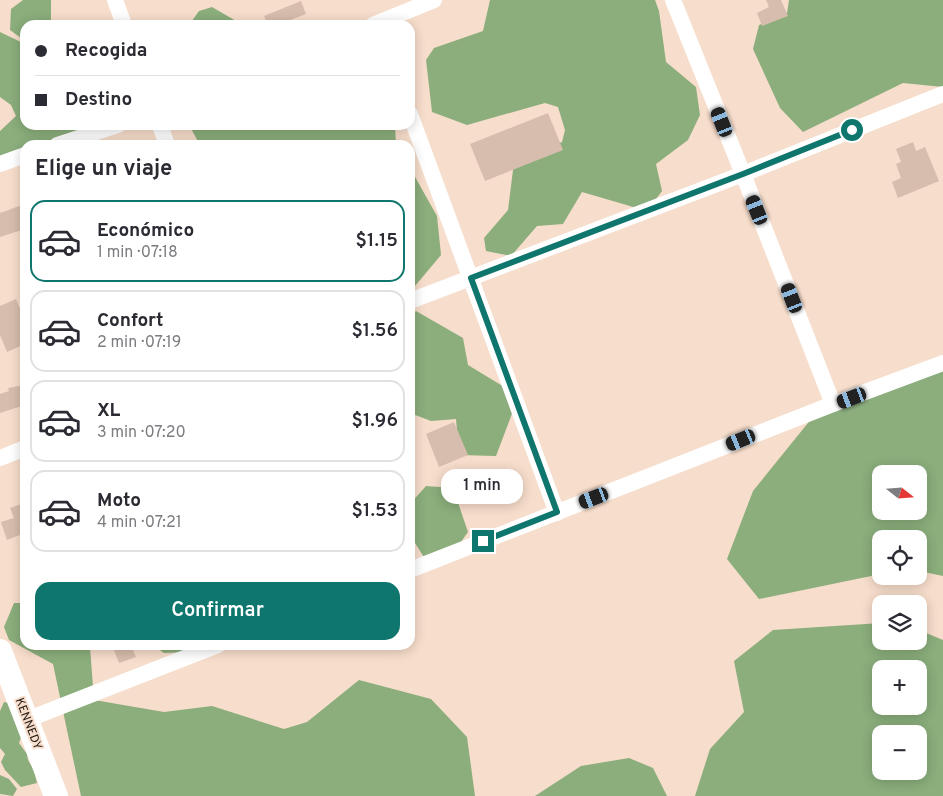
<!DOCTYPE html>
<html lang="es">
<meta charset="utf-8">
<style>
:root{--surface:#fff;--page:#f7f7f7;--text:#2b2b33;--muted:#7c7c81;--line:#e1e1e2;--accent:#0f766e}
body{margin:0;font-family:Overpass,sans-serif;background:var(--page);color:var(--text);height:100vh;display:flex;flex-direction:column;font-size:19px;white-space:nowrap}
*{box-sizing:border-box;margin:0}
p{font-size:16px;color:var(--muted)}
.icon{flex:none;width:28px;height:28px;fill:none;stroke:currentColor;stroke-width:2;stroke-linecap:round;stroke-linejoin:round}
.map{position:relative;flex:1;overflow:hidden}
.details{position:absolute;left:20px;top:140px;width:395px;height:510px;display:flex;flex-direction:column;background:var(--surface);border-radius:15px;box-shadow:0 2px 12px #0003}
.details>*{flex:none}
.guide{position:absolute;left:20px;top:20px;width:395px;height:110px;border-radius:15px;box-shadow:0 2px 12px #0003;display:grid;align-content:center;height:110px;padding:0 15px;background:var(--surface)}
.needle{width:32px;rotate:107deg}
.buttons{position:absolute;left:872px;top:465px;display:grid;gap:10px}
.buttons a{display:grid;place-items:center;width:55px;height:55px;border-radius:10px;background:var(--surface);box-shadow:0 2px 12px #0003;font-size:25px}
.end{position:absolute;width:22px;height:22px;margin:-11px;border:6px solid #0f766e;background:#fff;box-shadow:0 0 0 2px #fff}
.from{border-radius:50%}
.bubble{position:absolute;height:35px;border-radius:15px;background:var(--surface);box-shadow:0 2px 12px #0003;font-size:16px;font-weight:600;line-height:35px;text-align:center}
.car{position:absolute;width:15px;height:30px;margin:-15px -8px;border-radius:6px;box-shadow:0 0 4px 1px #0007;background:linear-gradient(#222 24%,#8ab4d8 0 40%,#222 0 76%,#8ab4d8 0 86%,#222 0)}
.guide b{display:flex;align-items:center;gap:18px;height:48px;font-size:19px}
.guide b+b{border-top:1px solid var(--line)}
.guide i{width:12px;height:12px;background:var(--text)}
ul{padding:0;list-style:none}
li{display:flex;align-items:center;gap:15px;height:82px;margin:0 10px 8px;padding:0 5px;border:2px solid var(--line);border-radius:15px}
li div{flex:1}
li b{display:block;font-size:19px}
li em{font-style:normal;font-weight:600}
li.current{border-color:var(--accent)}
li>.icon{width:45px;height:45px;stroke-width:1.5}
h2{padding:0 15px;font-size:22px;line-height:60px}
.primary-button{display:flex;gap:10px;margin-top:auto;padding:10px 15px}
.primary-button a{flex:1;height:58px;border-radius:15px;background:var(--accent);color:#fff;font-size:20px;font-weight:600;line-height:58px;text-align:center}
.map>svg:first-child{display:block}
.forest{fill:#8bae7c;fill-rule:evenodd}
.building{fill:#d7bdad}
.lines{fill:none;stroke-linecap:round;stroke-linejoin:round}
.street{stroke:#fff;stroke-width:16}
.secondary{stroke:#fff;stroke-width:24}
.route{stroke:#0f766e;stroke-width:6}
.labels{text-anchor:middle;dominant-baseline:central;stroke-width:4;stroke-linejoin:round;paint-order:stroke}
.street-label{font-size:12px;fill:#231a13;stroke:#f7ddcb}
</style>
<div class="map">
<svg width="943" height="796" viewBox="0 0 943 796">
<rect width="100%" height="100%" fill="#f7ddcb"/>
<!-- forest -->
<g class="forest">
<path d="M 23,0 L 51,0 L 51,25 L 25,25 L 25,41 L 10,30 L 11,9 Z"/>
<path d="M 490,0 L 655,0 L 659,11 L 666,62 L 696,87 L 700,115 L 688,140 L 656,164 L 662,191 L 647,211 L 582,192 L 563,224 L 537,226 L 511,256 L 486,251 L 484,238 L 508,210 L 514,162 L 562,142 L 565,130 L 558,107 L 545,103 L 467,125 L 432,112 L 426,60 L 434,48 L 483,31 Z"/>
<path d="M 789,0 L 943,0 L 943,87 L 903,83 L 803,132 L 780,108 L 753,49 L 759,25 L 787,13 Z"/>
<path d="M 212,7 L 243,25 L 189,25 L 199,11 Z"/>
<path d="M 0,32 L 25,44 L 25,125 L 89,125 L 85,145 L 25,145 L 25,161 L 0,161 L 0,131 L 16,116 L 11,105 L 0,97 Z"/>
<path d="M 189,125 L 395,125 L 396,145 L 200,145 Z"/>
<path d="M 410,168 L 437,216 L 441,255 L 415,286 L 410,287 Z"/>
<path d="M 416,311 L 463,338 L 468,365 L 511,391 L 516,403 L 496,456 L 459,455 L 456,419 L 431,421 L 410,413 L 410,316 Z"/>
<path d="M 943,356 L 943,576 L 919,571 L 919,539 L 881,539 L 881,574 L 759,599 L 727,559 L 753,491 L 812,418 ZM 881,474 L 919,474 L 919,511 L 881,511 Z"/>
<path d="M 426,486 L 453,488 L 468,532 L 453,553 L 427,562 L 410,535 L 410,504 Z"/>
<path d="M 14,603 L 25,603 L 25,645 L 92,645 L 90,647 L 94,700 L 164,712 L 212,706 L 284,729 L 307,722 L 359,680 L 431,699 L 467,737 L 475,796 L 81,796 L 53,664 L 9,640 L 4,627 Z"/>
<path d="M 881,623 L 881,641 L 919,641 L 919,630 L 943,640 L 943,796 L 695,796 L 710,749 L 744,712 L 734,661 L 773,630 ZM 881,669 L 919,669 L 919,706 L 881,706 ZM 881,734 L 919,734 L 919,771 L 881,771 Z"/>
<path d="M 153,645 L 207,645 L 190,652 L 164,653 Z"/>
<path d="M 4,702 L 12,704 L 23,732 L 19,743 L 27,754 L 28,760 L 34,770 L 37,783 L 21,787 L 5,770 L 1,762 L 5,754 L 0,748 L 0,711 Z"/>
<path d="M 629,758 L 653,768 L 667,796 L 535,796 L 581,766 Z"/>
<path d="M 0,775 L 9,779 L 17,789 L 13,796 L 0,794 Z"/>
</g>
<!-- building -->
<g class="building">
<path d="M 766,0 L 781,0 L 788,16 L 762,26 L 757,13 L 769,7 Z"/>
<path d="M 301,1 L 306,14 L 277,25 L 268,25 L 264,16 Z"/>
<path d="M 548,113 L 563,150 L 485,181 L 470,144 Z"/>
<path d="M 913,142 L 916,151 L 925,147 L 939,181 L 898,198 L 892,182 L 901,178 L 896,164 L 901,162 L 896,149 Z"/>
<path d="M 25,204 L 25,229 L 0,237 L 0,213 Z"/>
<path d="M 16,299 L 25,321 L 25,344 L 7,352 L 0,335 L 0,306 Z"/>
<path d="M 25,385 L 25,405 L 0,413 L 0,394 L 9,391 L 8,388 Z"/>
<path d="M 454,422 L 468,455 L 439,467 L 426,434 Z"/>
<path d="M 25,503 L 25,544 L 24,544 L 20,535 L 7,540 L 1,522 L 14,518 L 10,508 Z"/>
<path d="M 112,645 L 131,645 L 136,657 L 119,663 Z"/>
</g>
<g class="lines">
<!-- street -->
<g class="street">
<path d="M 115,0 L 124,25"/>
<path d="M 673,0 L 743,174 L 833,404"/>
<path d="M 373,25 L 434,0"/>
<path d="M 410,114 L 557,513"/>
<path d="M 160,125 L 167,145"/>
<path d="M 57,145 L 118,125"/>
<path d="M 0,164 L 25,155"/>
<path d="M 410,301 L 743,174 L 943,94"/>
<path d="M 0,458 L 25,448"/>
<path d="M 410,570 L 833,404 L 943,363"/>
<path d="M 26,720 L 218,645"/>
</g>
<!-- secondary -->
<path class="secondary" d="M 0,651 L 56,796"/>
</g>
<g class="lines">
<!-- route -->
<path class="route" d="M 483,541 L 557,512 L 471,278 L 743,174 L 852,130"/>
</g>
<g class="labels">
<!-- street labels -->
<g class="street-label">
<text transform="translate(28 724) rotate(69)">KENNEDY</text>
</g>
</g>
</svg>
<div class="buttons">
<a><svg class="needle" viewBox="-14 -14 28 28"><path d="M0-13l5 13h-10z" fill="#e53935"/><path d="M0 13l5-13h-10z" fill="#7c7c81"/></svg></a>
<a><svg class="icon" aria-label="locate" viewBox="0 0 24 24"><circle cx="12" cy="12" r="6"/><path d="M12 2v4M12 18v4M2 12h4M18 12h4"/></svg></a>
<a><svg class="icon" aria-label="layers" viewBox="0 0 24 24"><path d="M12 4l9 5-9 5-9-5zM3 14l9 5 9-5"/></svg></a>
<a>+</a>
<a>−</a>
</div>
<i class="end from" style="left:852px;top:130px"></i>
<i class="end" style="left:483px;top:541px"></i>
<div class="bubble" style="left:441px;top:469px;width:82px">1 min</div>
<i class="car" style="left:722px;top:122px;rotate:338deg"></i>
<i class="car" style="left:757px;top:210px;rotate:338deg"></i>
<i class="car" style="left:792px;top:298px;rotate:339deg"></i>
<i class="car" style="left:852px;top:398px;rotate:249deg"></i>
<i class="car" style="left:741px;top:440px;rotate:248deg"></i>
<i class="car" style="left:594px;top:498px;rotate:249deg"></i>
<div class="guide">
<b><i class="from"></i>Recogida</b>
<b><i></i>Destino</b>
</div>
<section class="details">
<h2>Elige un viaje</h2>
<ul>
<li class="current"><svg class="icon" aria-label="car" viewBox="0 0 24 24"><path d="M5 17H2v-5l4-1 3-4h7l3 4 3 1v5h-3M9 17h6M6 11h13"/><circle cx="7" cy="17" r="2"/><circle cx="17" cy="17" r="2"/></svg><div><b>Económico</b><p>1 min · 07:18</p></div><em>$1.15</em></li>
<li><svg class="icon" aria-label="car" viewBox="0 0 24 24"><path d="M5 17H2v-5l4-1 3-4h7l3 4 3 1v5h-3M9 17h6M6 11h13"/><circle cx="7" cy="17" r="2"/><circle cx="17" cy="17" r="2"/></svg><div><b>Confort</b><p>2 min · 07:19</p></div><em>$1.56</em></li>
<li><svg class="icon" aria-label="car" viewBox="0 0 24 24"><path d="M5 17H2v-5l4-1 3-4h7l3 4 3 1v5h-3M9 17h6M6 11h13"/><circle cx="7" cy="17" r="2"/><circle cx="17" cy="17" r="2"/></svg><div><b>XL</b><p>3 min · 07:20</p></div><em>$1.96</em></li>
<li><svg class="icon" aria-label="car" viewBox="0 0 24 24"><path d="M5 17H2v-5l4-1 3-4h7l3 4 3 1v5h-3M9 17h6M6 11h13"/><circle cx="7" cy="17" r="2"/><circle cx="17" cy="17" r="2"/></svg><div><b>Moto</b><p>4 min · 07:21</p></div><em>$1.53</em></li>
</ul>
<div class="primary-button"><a>Confirmar</a></div>
</section>
</div>
